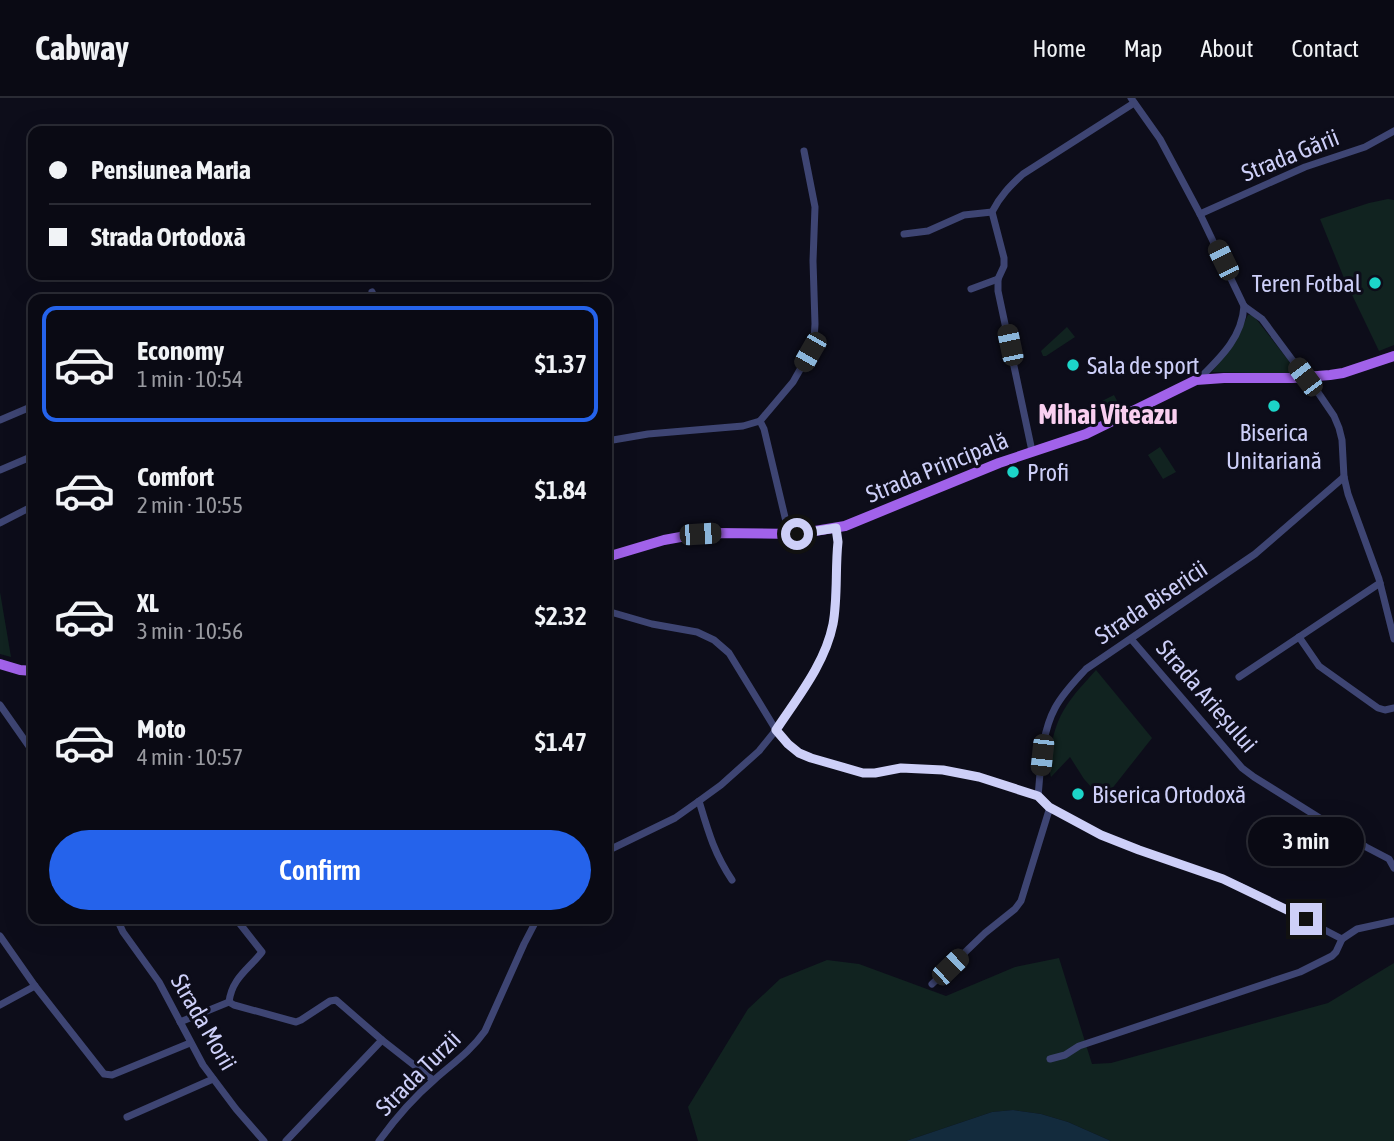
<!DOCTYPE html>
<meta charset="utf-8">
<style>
:root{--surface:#0a0a14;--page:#13131d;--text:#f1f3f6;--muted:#999aa0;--line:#2a2b34;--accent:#2563eb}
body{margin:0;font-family:"Asap Condensed",sans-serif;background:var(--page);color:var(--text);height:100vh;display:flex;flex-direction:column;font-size:26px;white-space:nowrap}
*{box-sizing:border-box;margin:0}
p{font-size:23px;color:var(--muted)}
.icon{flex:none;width:38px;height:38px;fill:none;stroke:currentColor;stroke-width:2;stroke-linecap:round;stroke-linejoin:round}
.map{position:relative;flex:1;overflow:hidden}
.drawer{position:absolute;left:28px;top:196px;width:584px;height:630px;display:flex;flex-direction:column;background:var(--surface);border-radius:14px;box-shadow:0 7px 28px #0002,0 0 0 2px var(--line)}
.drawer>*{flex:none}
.guide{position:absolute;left:28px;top:28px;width:584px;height:154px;border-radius:14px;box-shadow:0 7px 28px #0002,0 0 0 2px var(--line);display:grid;align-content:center;height:154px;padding:0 21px;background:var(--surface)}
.end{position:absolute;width:32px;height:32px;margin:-16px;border:9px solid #cdcff8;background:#111;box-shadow:0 0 0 4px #111}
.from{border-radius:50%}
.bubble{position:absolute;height:49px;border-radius:24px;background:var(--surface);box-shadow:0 7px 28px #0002,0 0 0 2px var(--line);font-size:23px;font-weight:600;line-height:49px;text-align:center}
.car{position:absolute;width:21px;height:42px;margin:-21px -10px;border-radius:9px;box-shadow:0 0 5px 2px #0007;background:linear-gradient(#222 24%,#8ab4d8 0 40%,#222 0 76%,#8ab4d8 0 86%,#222 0)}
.guide b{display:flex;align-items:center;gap:24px;height:66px;font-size:26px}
.guide b+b{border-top:2px solid var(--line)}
.guide i{width:18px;height:18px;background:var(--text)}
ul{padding:12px 0 0;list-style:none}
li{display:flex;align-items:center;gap:21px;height:116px;margin:0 14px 10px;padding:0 7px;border:4px solid transparent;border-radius:14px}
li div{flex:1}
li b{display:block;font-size:26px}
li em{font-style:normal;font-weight:600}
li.on{border-color:var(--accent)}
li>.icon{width:63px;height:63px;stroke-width:1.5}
.action{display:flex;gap:14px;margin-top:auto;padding:14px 21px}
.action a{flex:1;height:80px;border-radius:42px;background:var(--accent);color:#fff;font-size:28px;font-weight:600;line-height:80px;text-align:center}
header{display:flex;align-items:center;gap:42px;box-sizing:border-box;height:98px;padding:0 35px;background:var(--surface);border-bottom:2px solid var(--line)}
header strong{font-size:33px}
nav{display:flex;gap:38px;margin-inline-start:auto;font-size:24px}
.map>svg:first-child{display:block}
.green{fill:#112320}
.water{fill:#132b3d}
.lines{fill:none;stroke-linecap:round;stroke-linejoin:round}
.street{stroke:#3e4573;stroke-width:7}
.primary{stroke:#a162ea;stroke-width:10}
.route{stroke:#cdcff8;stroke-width:9}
.poi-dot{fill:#1cd5c9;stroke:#0d0d1a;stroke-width:2.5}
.labels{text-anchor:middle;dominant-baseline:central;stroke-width:6;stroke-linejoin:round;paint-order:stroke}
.street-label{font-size:24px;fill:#cdcff8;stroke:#0d0d1a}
.poi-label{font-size:24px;fill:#cdcff8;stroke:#0d0d1a;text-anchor:start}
.quarter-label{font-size:28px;font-weight:bold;fill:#f9cff0;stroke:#0d0d1a}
</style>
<header>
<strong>Cabway</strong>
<nav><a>Home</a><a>Map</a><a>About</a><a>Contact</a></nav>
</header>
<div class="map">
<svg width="1394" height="1043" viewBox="0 0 1394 1043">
<rect width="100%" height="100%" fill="#0d0d1a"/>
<!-- green -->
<g class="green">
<path d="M 1388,101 L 1394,102 L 1394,247 L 1379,253 L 1344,180 L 1320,121 L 1369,105 Z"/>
<path d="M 1248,217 L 1253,217 L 1299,276 L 1212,274 L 1233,247 Z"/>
<path d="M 1067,229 L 1075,239 L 1046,258 L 1043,258 L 1041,253 Z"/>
<path d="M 1114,297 L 1123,314 L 1105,322 L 1098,305 Z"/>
<path d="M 1160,349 L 1176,374 L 1163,381 L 1148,357 Z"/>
<path d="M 0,494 L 11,559 L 0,556 Z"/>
<path d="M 1096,572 L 1152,640 L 1103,702 L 1084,681 L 1070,659 L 1051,679 C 1048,669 1050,661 1051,652 C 1056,614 1072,599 1096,572 Z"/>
<path d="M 1059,860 L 1092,966 L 1111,965 L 1328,905 L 1394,865 L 1394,1043 L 1111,1043 L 1068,1024 L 1041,1016 L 1013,1012 L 992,1014 L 906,1043 L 698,1043 L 688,1009 L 748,911 L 780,881 L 827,862 L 859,866 L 946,898 L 1015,869 Z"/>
</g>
<!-- water -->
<path class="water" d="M 1013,1012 L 1041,1016 L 1068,1024 L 1111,1043 L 906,1043 L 992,1014 Z"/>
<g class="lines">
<!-- street -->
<g class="street">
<path d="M 1131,0 L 1160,41 L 1200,116 L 1244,208 L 1262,221 L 1305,279 L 1315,290 L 1334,318 L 1339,330 L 1342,342 L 1344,379 L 1348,396 L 1379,481 L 1394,541"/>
<path d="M 1200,116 L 1305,69 L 1365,49 L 1394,33"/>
<path d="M 904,136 L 928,133 L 964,117 L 992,114"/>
<path d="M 971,191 L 998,181"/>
<path d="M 372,194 L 375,201"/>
<path d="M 1199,281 C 1220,260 1242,240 1244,208"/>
<path d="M 0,322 L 33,308"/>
<path d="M 760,323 L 764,331 L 789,436"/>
<path d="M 607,343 L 648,336 L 743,328 L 760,323 L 793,284 L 810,254 L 814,242 L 815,226 L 813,163 L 815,109 L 804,53"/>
<path d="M 1032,353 L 998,193 L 998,181 L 1004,168 L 1004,160 L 992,114 C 1000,98 1010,88 1023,76 L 1134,5"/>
<path d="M 0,372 L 33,358"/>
<path d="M 0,425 L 33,408"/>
<path d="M 607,513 L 652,526 L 697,534 L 714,542 L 729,555 L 776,632 L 787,646 L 799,655 L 811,660 L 863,675 L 875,675 L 901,670 L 943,672 L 979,679 L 1038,698 L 1050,709 L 1101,737 L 1139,752 L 1223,781 L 1246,791 L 1342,841 L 1357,831 L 1394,823"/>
<path d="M 1299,539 L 1319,568 L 1378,610 L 1385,612 L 1394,610"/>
<path d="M 1131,541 L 1242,670 L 1254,679 L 1366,749 L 1389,761 L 1394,770"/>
<path d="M 1239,579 L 1380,485"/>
<path d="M 0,607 L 33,654"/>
<path d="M 1038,698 C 1041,669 1041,636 1055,610 C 1063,595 1075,583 1086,571 L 1255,456 L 1344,379"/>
<path d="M 699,703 C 708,733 714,755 732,782"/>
<path d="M 607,753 L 675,720 L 699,703 L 721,687 L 759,653 L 776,632 L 809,582 L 824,554 L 833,527 L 838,444 L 836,430"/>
<path d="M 117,821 L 123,834 L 159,884 L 203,967 L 236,1011 L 264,1043"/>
<path d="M 240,826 L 262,854 C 248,872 232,880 229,904 L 234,907 L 296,924 L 301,922 L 330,903 L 336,902 L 382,942 L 433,982"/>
<path d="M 0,838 L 35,888 L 104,976 L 112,977 L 190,945"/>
<path d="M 932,886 L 985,835 L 1015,811 L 1021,803 L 1050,709"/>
<path d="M 0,907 L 35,888"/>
<path d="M 180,924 L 229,904"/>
<path d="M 1050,961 L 1065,957 L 1079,948 L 1103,940 L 1300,874 L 1332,858 L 1336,854 L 1342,841"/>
<path d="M 127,1019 L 213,981"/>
<path d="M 286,1043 L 382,942"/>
<path d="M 379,1043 C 395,1021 413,1000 434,982 C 452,966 471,953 485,933 L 524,846 L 537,821"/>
</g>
<!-- primary -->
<g class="primary">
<path d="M 607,459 L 664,442 L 686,438 L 716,435 L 797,436 L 845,428 L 999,365 L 1086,336 L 1196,282 L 1224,280 L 1293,280 L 1330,277 L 1343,275 L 1394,258"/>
<path d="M 0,566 L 20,572 L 33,573"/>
</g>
</g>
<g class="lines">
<!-- route -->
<path class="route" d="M 797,436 L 836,430 L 838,444 C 835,471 838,499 833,526 C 825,566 797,600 776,632 L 788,646 L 799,655 L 811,660 L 863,675 L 875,675 L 901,670 L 943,672 L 979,679 L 1038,698 L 1049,709 L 1101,737 L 1139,752 L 1223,781 L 1306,821"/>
</g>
<!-- markers -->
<g class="poi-dot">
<circle cx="1375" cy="185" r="7"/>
<circle cx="1073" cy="267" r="7"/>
<circle cx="1274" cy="308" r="7"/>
<circle cx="1013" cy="374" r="7"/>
<circle cx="1078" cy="696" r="7"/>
</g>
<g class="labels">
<!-- street labels -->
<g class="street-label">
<text transform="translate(1290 57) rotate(-22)">Strada Gării</text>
<text transform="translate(937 369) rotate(-22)">Strada Principală</text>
<text transform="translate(1151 504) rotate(-34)">Strada Bisericii</text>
<text transform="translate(1207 598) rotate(49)">Strada Arieșului</text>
<text transform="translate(204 924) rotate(60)">Strada Morii</text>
<text transform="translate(418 975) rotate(-45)">Strada Turzii</text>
</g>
<!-- poi labels -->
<g class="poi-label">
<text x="1361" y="185" text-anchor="end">Teren Fotbal</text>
<text x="1087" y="267">Sala de sport</text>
<text x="1274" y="334" text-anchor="middle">Biserica<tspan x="1274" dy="28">Unitariană</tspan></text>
<text x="1027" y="374">Profi</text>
<text x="1092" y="696">Biserica Ortodoxă</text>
</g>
<!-- quarter labels -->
<g class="quarter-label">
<text x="1108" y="316">Mihai Viteazu</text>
</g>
</g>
</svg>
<i class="end from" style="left:797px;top:436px"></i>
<i class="end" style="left:1306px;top:821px"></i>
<div class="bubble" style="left:1248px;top:719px;width:116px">3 min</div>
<i class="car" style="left:1223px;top:162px;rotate:334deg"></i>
<i class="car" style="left:1010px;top:247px;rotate:348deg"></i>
<i class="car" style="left:810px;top:254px;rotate:210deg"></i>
<i class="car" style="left:1305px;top:279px;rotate:323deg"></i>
<i class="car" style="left:700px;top:436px;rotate:86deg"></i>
<i class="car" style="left:1042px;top:657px;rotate:186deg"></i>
<i class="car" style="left:950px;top:869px;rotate:46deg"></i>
<div class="guide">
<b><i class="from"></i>Pensiunea Maria</b>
<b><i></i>Strada Ortodoxă</b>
</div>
<section class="drawer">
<ul>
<li class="on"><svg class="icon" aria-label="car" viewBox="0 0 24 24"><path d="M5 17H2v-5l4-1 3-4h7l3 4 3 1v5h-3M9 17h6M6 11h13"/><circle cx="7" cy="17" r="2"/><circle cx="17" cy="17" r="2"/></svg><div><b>Economy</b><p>1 min · 10:54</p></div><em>$1.37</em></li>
<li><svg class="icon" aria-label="car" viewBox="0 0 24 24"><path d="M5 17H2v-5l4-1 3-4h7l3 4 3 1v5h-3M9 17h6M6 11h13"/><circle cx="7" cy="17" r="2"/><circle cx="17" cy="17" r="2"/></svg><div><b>Comfort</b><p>2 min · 10:55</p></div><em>$1.84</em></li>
<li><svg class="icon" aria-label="car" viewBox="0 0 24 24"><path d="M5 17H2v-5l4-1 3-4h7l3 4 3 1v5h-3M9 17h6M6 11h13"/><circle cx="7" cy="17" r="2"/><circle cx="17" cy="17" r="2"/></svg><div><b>XL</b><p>3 min · 10:56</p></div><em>$2.32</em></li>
<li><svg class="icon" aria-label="car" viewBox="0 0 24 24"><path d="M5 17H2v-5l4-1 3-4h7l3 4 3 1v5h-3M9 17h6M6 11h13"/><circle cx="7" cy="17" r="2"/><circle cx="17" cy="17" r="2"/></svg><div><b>Moto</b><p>4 min · 10:57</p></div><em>$1.47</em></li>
</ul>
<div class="action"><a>Confirm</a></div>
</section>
</div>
